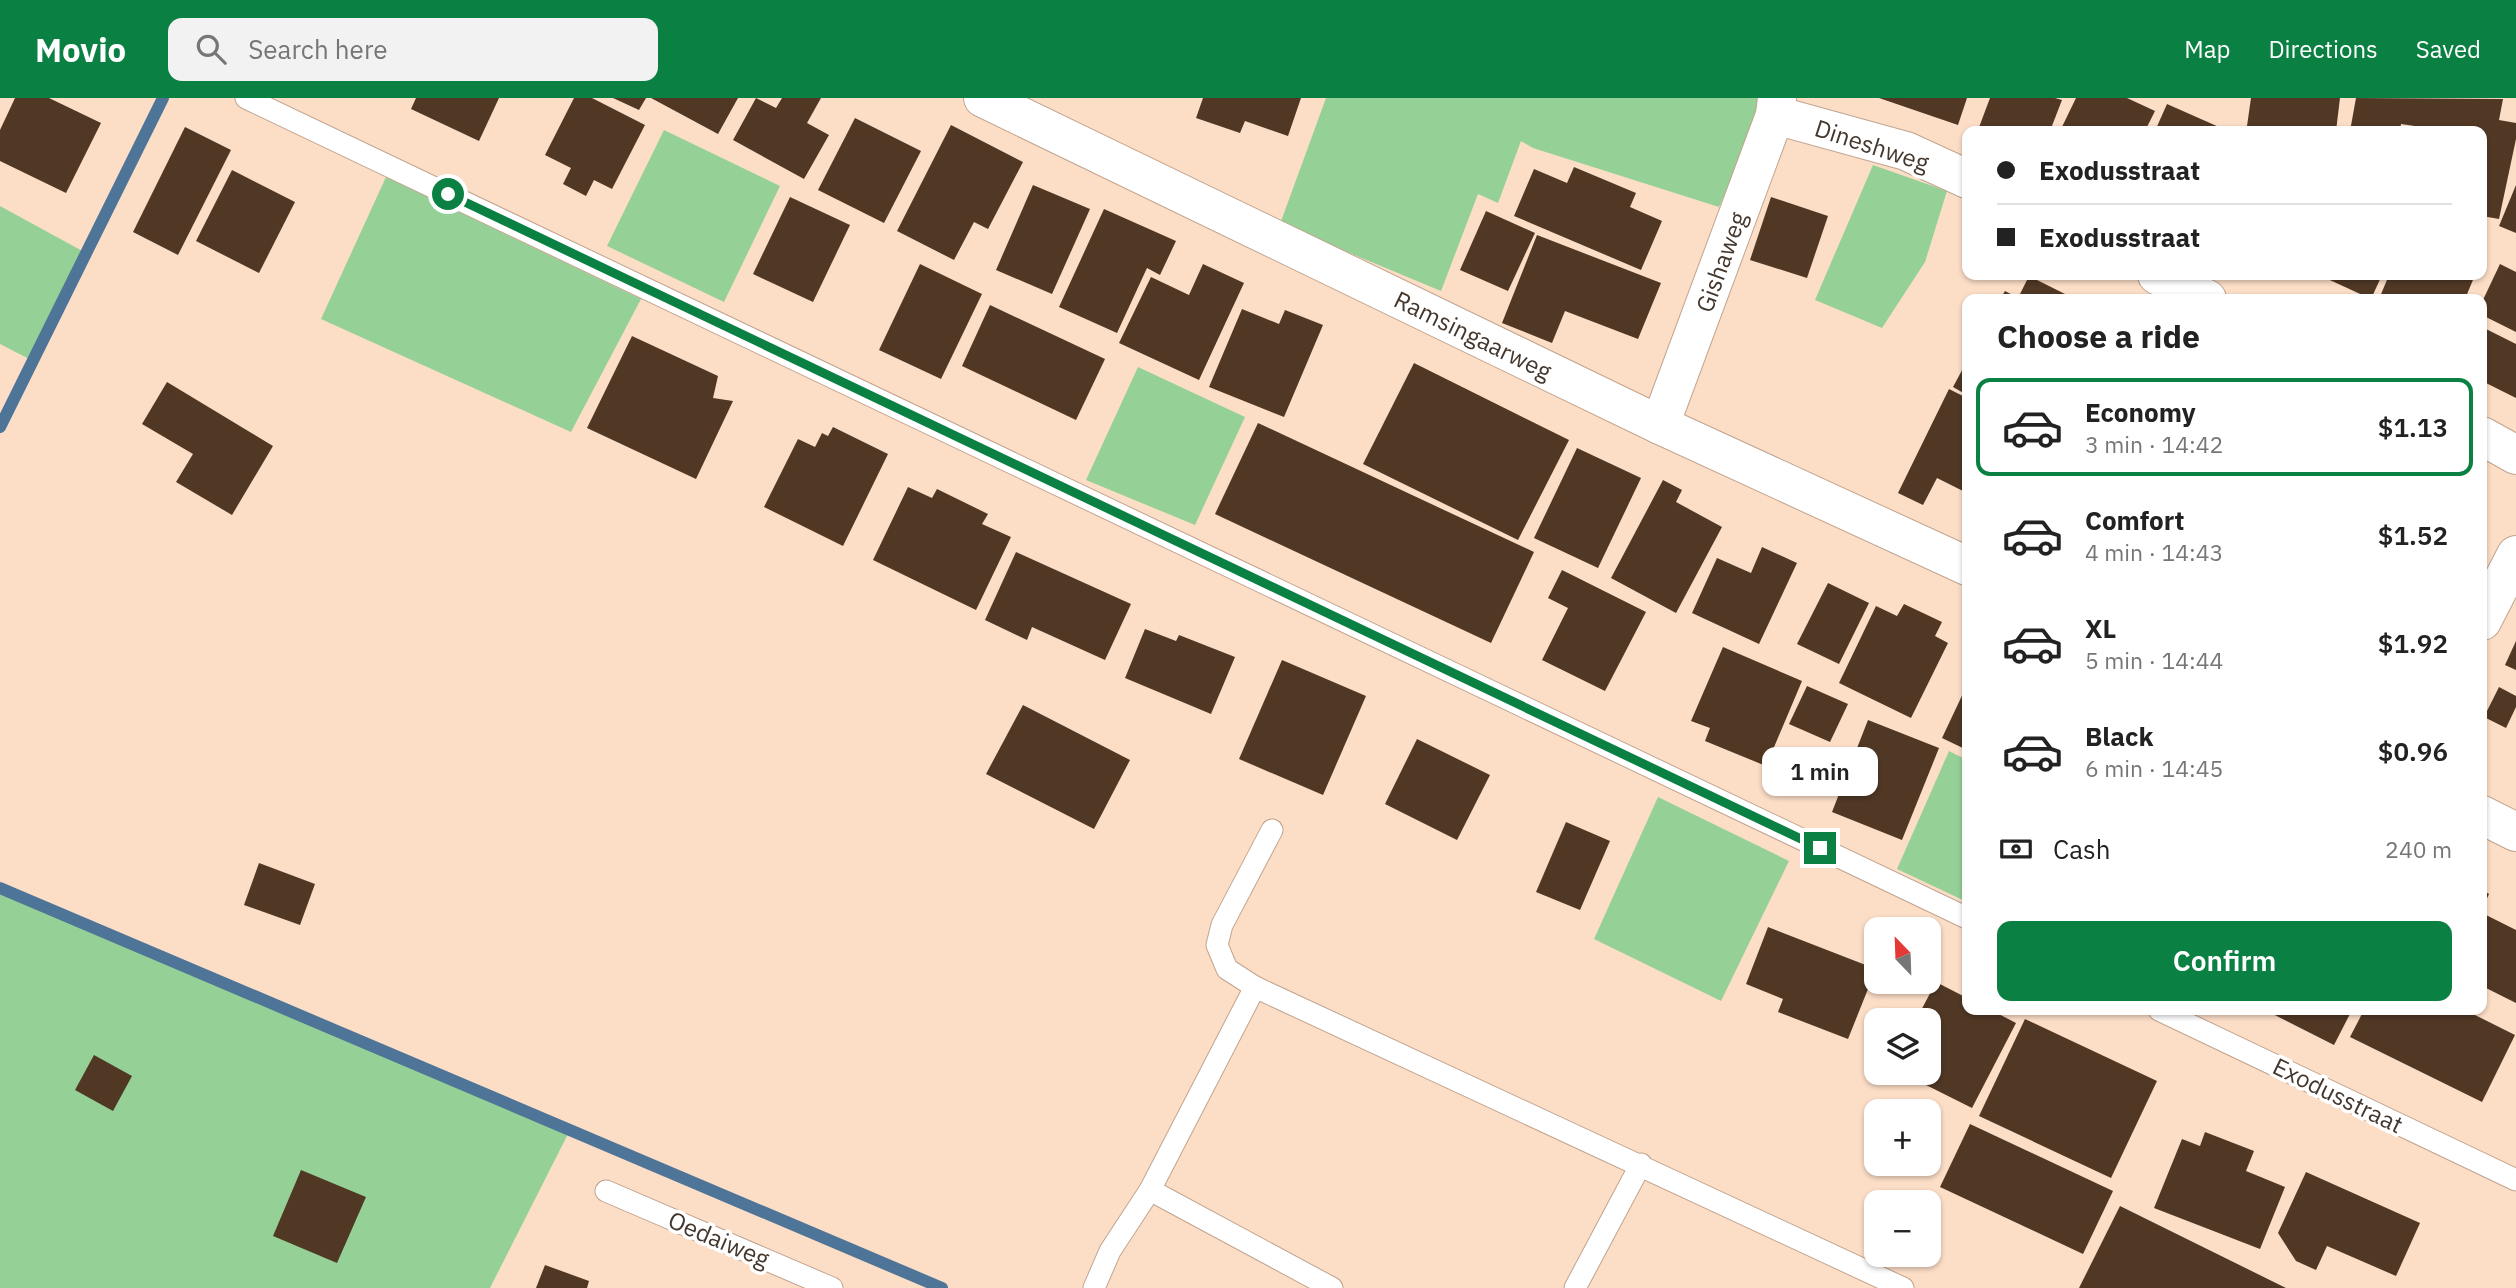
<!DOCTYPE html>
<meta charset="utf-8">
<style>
:root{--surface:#fff;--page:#f2f2f2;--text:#222;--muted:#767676;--line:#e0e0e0;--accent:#0b8043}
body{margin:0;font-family:"IBM Plex Sans",sans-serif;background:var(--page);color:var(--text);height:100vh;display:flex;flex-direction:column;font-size:26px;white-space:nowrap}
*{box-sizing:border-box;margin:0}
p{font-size:23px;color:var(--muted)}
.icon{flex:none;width:38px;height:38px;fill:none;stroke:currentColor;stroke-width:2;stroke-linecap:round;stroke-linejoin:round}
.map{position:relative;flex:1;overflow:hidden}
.details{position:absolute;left:1962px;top:196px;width:525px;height:721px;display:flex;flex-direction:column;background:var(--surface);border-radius:14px;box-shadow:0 2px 5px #0004}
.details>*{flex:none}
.banner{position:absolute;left:1962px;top:28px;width:525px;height:154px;border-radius:14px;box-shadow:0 2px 5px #0004;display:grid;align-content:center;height:154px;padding:0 35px;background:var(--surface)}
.needle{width:46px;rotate:337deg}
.fabs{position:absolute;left:1864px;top:819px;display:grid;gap:14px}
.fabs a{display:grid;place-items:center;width:77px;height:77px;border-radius:14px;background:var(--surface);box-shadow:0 2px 5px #0004;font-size:35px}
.end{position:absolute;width:32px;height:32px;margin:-16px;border:9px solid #0b8043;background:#fff;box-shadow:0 0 0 4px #fff}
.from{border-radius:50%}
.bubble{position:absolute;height:49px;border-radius:14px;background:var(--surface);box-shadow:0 2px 5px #0004;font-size:23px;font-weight:600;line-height:49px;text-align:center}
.banner b{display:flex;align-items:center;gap:24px;height:66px;font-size:26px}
.banner b+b{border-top:2px solid var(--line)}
.banner i{width:18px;height:18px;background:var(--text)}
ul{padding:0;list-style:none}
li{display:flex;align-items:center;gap:21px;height:98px;margin:0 14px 10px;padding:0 21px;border:4px solid transparent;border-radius:14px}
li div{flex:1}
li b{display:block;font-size:26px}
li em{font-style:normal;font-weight:600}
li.current{border-color:var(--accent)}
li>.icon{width:63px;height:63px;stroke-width:1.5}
h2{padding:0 35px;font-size:32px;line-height:84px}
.pay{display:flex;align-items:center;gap:18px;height:77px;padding:0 35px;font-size:26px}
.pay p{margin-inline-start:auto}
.cta{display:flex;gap:14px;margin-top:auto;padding:14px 35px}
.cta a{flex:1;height:80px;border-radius:14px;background:var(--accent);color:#fff;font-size:28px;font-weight:600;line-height:80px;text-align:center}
header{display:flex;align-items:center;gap:42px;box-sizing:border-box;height:98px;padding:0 35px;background:var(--accent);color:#fff}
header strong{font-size:33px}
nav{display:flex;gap:38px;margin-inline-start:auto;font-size:24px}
.search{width:490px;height:63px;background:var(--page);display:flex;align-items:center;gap:18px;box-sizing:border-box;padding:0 24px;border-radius:14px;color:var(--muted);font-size:26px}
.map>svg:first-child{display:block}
.green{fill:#95d196}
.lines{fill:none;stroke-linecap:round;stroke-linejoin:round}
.stream{stroke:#4e7498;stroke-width:12}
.building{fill:#503825}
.lane-casing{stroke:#c1a48f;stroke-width:23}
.street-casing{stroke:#c1a48f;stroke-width:40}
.lane{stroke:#fff;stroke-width:21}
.street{stroke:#fff;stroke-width:38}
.route{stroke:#0b8043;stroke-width:9}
.labels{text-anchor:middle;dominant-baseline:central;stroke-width:7;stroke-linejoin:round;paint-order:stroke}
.street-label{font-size:24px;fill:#43372e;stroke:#fff}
</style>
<header>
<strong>Movio</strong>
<div class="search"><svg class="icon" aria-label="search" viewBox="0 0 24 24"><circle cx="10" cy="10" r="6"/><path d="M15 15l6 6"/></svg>Search here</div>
<nav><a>Map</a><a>Directions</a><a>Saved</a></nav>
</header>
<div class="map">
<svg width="2516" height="1190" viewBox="0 0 2516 1190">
<rect width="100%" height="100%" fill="#fcdec7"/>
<!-- green -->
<g class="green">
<path d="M 1326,0 L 1761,0 L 1760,14 L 1719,109 L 1533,50 L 1521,43 L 1498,105 L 1478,96 L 1441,193 L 1280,126 Z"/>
<path d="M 664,32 L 780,88 L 724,204 L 607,148 Z"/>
<path d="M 1873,67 L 1947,93 L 1925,164 L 1882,230 L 1815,202 Z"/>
<path d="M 386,79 L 641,201 L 571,334 L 321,221 Z"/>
<path d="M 0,108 L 86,155 L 33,263 L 0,246 Z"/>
<path d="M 1138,269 L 1245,319 L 1195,427 L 1086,382 Z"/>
<path d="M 1949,653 L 1967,662 L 1967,804 L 1897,771 Z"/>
<path d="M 1658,699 L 1789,763 L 1721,903 L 1594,841 Z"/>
<path d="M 0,790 L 570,1032 L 490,1190 L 0,1190 Z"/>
</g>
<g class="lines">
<!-- stream -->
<g class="stream">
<path d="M 0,329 L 163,0"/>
<path d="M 0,790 L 942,1190"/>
</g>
</g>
<!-- building -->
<g class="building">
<path d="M 15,0 L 49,0 L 101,25 L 66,95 L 0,63 L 0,32 Z"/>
<path d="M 416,0 L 499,0 L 479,43 L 411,11 Z"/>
<path d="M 574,0 L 592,0 L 645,27 L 612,91 L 594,82 L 586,98 L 563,86 L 571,70 L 545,57 Z"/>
<path d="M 613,0 L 646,0 L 639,12 Z"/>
<path d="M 651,0 L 738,0 L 718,36 Z"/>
<path d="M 756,0 L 776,10 L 782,0 L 821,0 L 807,25 L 829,37 L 804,81 L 733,42 Z"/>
<path d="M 1203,0 L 1301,0 L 1288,38 L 1245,23 L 1240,35 L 1196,20 Z"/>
<path d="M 1879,0 L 1967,0 L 1958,27 Z"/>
<path d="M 1990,0 L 2055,0 L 2062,2 L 2050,33 L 1982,33 L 1978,32 Z"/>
<path d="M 2076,0 L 2127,0 L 2155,13 L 2145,33 L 2060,33 Z"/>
<path d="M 2251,0 L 2340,0 L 2336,33 L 2289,33 L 2247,28 Z"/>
<path d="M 2356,0 L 2503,1 L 2499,22 L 2516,25 L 2516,41 L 2499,121 L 2482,118 L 2482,33 L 2434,33 L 2435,31 L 2401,26 L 2400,33 L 2350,33 Z"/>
<path d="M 2167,6 L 2228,33 L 2155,33 Z"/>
<path d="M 855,20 L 921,53 L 884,125 L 818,92 Z"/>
<path d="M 951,27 L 1023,64 L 988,131 L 974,124 L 954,162 L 897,133 Z"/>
<path d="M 185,29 L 231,52 L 178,157 L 133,134 Z"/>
<path d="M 1574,69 L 1636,95 L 1630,109 L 1662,123 L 1641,172 L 1514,118 L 1534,71 L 1567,85 Z"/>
<path d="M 232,72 L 295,104 L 259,175 L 196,143 Z"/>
<path d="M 1033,87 L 1090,111 L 1052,196 L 996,172 Z"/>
<path d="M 2516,87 L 2516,135 L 2499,128 Z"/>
<path d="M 790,99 L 850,127 L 813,204 L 753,176 Z"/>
<path d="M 1771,99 L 1828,118 L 1807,180 L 1750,162 Z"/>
<path d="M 1104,111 L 1176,143 L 1160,177 L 1147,170 L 1117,235 L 1059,209 Z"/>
<path d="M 1486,113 L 1535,135 L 1508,193 L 1460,172 Z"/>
<path d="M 1537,137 L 1661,185 L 1638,241 L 1565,213 L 1552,245 L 1502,225 Z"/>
<path d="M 920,166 L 982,196 L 941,281 L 879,252 Z"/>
<path d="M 1203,166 L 1244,185 L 1199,282 L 1119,245 L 1151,179 L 1189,197 Z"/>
<path d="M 2500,166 L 2516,174 L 2516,234 L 2482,217 L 2482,204 Z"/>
<path d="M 2319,177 L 2382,177 L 2371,201 Z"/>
<path d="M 2389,177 L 2475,177 L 2465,201 L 2379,201 Z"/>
<path d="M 2029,178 L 2069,198 L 2067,201 L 2000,201 L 2005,193 L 2018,200 Z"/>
<path d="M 990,207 L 1105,261 L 1076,322 L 962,268 Z"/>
<path d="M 1242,211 L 1279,226 L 1285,212 L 1323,227 L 1284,319 L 1209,289 Z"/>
<path d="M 2482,229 L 2516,246 L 2516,300 L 2482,283 Z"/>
<path d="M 632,238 L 718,278 L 713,300 L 733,303 L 696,381 L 587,330 Z"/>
<path d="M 1967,263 L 1967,297 L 1953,289 Z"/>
<path d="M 1414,265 L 1569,342 L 1518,442 L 1363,366 Z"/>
<path d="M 167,284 L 273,348 L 232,417 L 176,384 L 193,356 L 142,326 Z"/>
<path d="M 1949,291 L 1967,300 L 1967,395 L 1937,380 L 1923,407 L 1898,395 Z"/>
<path d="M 1258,325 L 1534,454 L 1491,545 L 1215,416 Z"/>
<path d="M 833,329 L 888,356 L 843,448 L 764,409 L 798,341 L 815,349 L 822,335 L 828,338 Z"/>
<path d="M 1577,350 L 1641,380 L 1598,470 L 1534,440 Z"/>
<path d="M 1663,382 L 1682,392 L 1676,404 L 1722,429 L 1676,515 L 1611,480 Z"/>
<path d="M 908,389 L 932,400 L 937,391 L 988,416 L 982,426 L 1011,439 L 976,512 L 873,462 Z"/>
<path d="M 1762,449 L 1797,465 L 1759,546 L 1692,515 L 1717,460 L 1751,475 Z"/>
<path d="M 1016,454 L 1131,506 L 1105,562 L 1032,529 L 1027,542 L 985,522 Z"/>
<path d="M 1562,472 L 1646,514 L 1605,593 L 1542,562 L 1568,510 L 1548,500 Z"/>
<path d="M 1828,485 L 1869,505 L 1839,566 L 1797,546 Z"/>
<path d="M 1904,506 L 1942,524 L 1935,538 L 1948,545 L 1911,620 L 1839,585 L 1876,508 L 1897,518 Z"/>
<path d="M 1145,531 L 1176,543 L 1179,537 L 1235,559 L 1211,616 L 1125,580 Z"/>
<path d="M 2516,543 L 2516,572 L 2505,567 Z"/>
<path d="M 1723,549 L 1802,583 L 1766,668 L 1705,643 L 1710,630 L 1691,623 Z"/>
<path d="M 1282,562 L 1366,598 L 1323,697 L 1239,661 Z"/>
<path d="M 1967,587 L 1967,652 L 1942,640 Z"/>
<path d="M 1807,588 L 1848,606 L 1830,644 L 1789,626 Z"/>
<path d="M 2499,589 L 2516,598 L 2516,609 L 2506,630 L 2484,619 Z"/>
<path d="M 1023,607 L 1130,662 L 1094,731 L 986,676 Z"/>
<path d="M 1868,622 L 1939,650 L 1902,742 L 1832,714 Z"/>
<path d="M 1417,641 L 1490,677 L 1457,742 L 1385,706 Z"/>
<path d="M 1566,724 L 1610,743 L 1580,812 L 1536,794 Z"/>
<path d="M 259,765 L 315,786 L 300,827 L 244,807 Z"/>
<path d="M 2482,792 L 2489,796 L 2482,811 Z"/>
<path d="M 2482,815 L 2516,832 L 2516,905 L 2482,888 Z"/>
<path d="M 1768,829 L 1876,871 L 1848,941 L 1778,914 L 1783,901 L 1746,886 Z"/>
<path d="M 1936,884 L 1967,900 L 1967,912 L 1991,912 L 2016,925 L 1972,1010 L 1902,975 L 1928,975 L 1928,922 L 1891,922 L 1897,910 L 1917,920 Z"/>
<path d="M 2265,912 L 2352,912 L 2334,947 Z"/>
<path d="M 2364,912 L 2465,912 L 2515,937 L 2482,1004 L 2350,939 Z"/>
<path d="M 2025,921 L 2157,983 L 2111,1080 L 1979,1018 Z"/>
<path d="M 94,957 L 132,978 L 113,1013 L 75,992 Z"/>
<path d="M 1970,1026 L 2113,1093 L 2083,1156 L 1940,1089 Z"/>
<path d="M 2205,1034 L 2254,1053 L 2246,1073 L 2285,1089 L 2260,1151 L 2154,1110 L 2182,1041 L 2200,1048 Z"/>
<path d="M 301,1072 L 366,1099 L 337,1165 L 273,1138 Z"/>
<path d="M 2306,1074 L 2420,1125 L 2396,1178 L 2327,1148 L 2316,1172 L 2296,1163 L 2278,1135 Z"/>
<path d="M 2120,1108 L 2286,1190 L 2079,1190 Z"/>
<path d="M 545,1167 L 589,1183 L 587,1190 L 536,1190 Z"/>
</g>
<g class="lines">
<!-- lane casing -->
<g class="lane-casing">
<g id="lane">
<path d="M 246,0 L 1967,820"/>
<path d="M 1272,732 L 1222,827 L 1217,847 L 1227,871 L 1255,889 L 1903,1190"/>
<path d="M 2159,912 L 2516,1082"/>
<path d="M 1150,1092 L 1332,1190"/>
<path d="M 606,1093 L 832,1190"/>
<path d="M 1094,1190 L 1110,1153 L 1150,1092 L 1255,889"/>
<path d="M 1575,1190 L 1641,1066"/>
</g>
</g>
<!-- street casing -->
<g class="street-casing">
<g id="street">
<path d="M 983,0 L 1660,327 L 1967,468"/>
<path d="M 1775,17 L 1906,53 L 1967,81"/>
<path d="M 2157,177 L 2207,201"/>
<path d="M 1660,327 L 1775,17 L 1777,0"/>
<path d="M 2482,338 L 2516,357"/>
<path d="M 2482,523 L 2516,457"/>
<path d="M 2482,717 L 2516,734"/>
</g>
</g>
<!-- lane -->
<use href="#lane" class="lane"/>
<!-- street -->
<use href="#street" class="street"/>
</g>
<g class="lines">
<!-- route -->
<path class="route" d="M 448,96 L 1820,750"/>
</g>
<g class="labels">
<!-- street labels -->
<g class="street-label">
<text transform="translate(1872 47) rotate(18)">Dineshweg</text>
<text transform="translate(1721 164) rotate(-70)">Gishaweg</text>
<text transform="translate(1473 237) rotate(26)">Ramsingaarweg</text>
<text transform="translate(2338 997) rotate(26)">Exodusstraat</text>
<text transform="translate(719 1141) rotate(23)">Oedaiweg</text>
</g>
</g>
</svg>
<div class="fabs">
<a><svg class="needle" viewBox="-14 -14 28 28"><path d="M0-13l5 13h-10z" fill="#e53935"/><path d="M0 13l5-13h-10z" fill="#767676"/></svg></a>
<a><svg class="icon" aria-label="layers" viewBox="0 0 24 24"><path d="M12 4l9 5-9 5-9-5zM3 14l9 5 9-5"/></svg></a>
<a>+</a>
<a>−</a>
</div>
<i class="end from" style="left:448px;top:96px"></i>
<i class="end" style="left:1820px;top:750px"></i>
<div class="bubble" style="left:1762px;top:649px;width:116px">1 min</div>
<div class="banner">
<b><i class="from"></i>Exodusstraat</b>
<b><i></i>Exodusstraat</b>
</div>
<section class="details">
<h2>Choose a ride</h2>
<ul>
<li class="current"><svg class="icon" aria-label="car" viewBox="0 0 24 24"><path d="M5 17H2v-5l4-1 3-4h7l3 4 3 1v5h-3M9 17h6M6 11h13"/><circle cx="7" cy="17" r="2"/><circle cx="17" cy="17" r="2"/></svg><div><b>Economy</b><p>3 min · 14:42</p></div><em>$1.13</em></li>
<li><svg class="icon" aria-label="car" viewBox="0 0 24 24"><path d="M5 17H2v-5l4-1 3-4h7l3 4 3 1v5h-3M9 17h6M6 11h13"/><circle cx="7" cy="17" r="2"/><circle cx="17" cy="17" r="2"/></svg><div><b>Comfort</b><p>4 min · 14:43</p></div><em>$1.52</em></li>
<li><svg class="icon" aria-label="car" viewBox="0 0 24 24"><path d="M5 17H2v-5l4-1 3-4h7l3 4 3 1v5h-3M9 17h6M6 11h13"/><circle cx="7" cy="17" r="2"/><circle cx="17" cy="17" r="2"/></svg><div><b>XL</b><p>5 min · 14:44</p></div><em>$1.92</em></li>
<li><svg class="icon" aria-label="car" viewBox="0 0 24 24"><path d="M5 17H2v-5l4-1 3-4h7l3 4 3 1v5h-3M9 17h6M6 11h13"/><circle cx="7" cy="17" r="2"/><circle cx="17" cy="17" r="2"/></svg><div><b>Black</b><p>6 min · 14:45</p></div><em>$0.96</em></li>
</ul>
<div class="pay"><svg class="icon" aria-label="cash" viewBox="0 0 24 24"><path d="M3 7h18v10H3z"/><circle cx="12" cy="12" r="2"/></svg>Cash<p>240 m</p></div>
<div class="cta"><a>Confirm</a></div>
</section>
</div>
